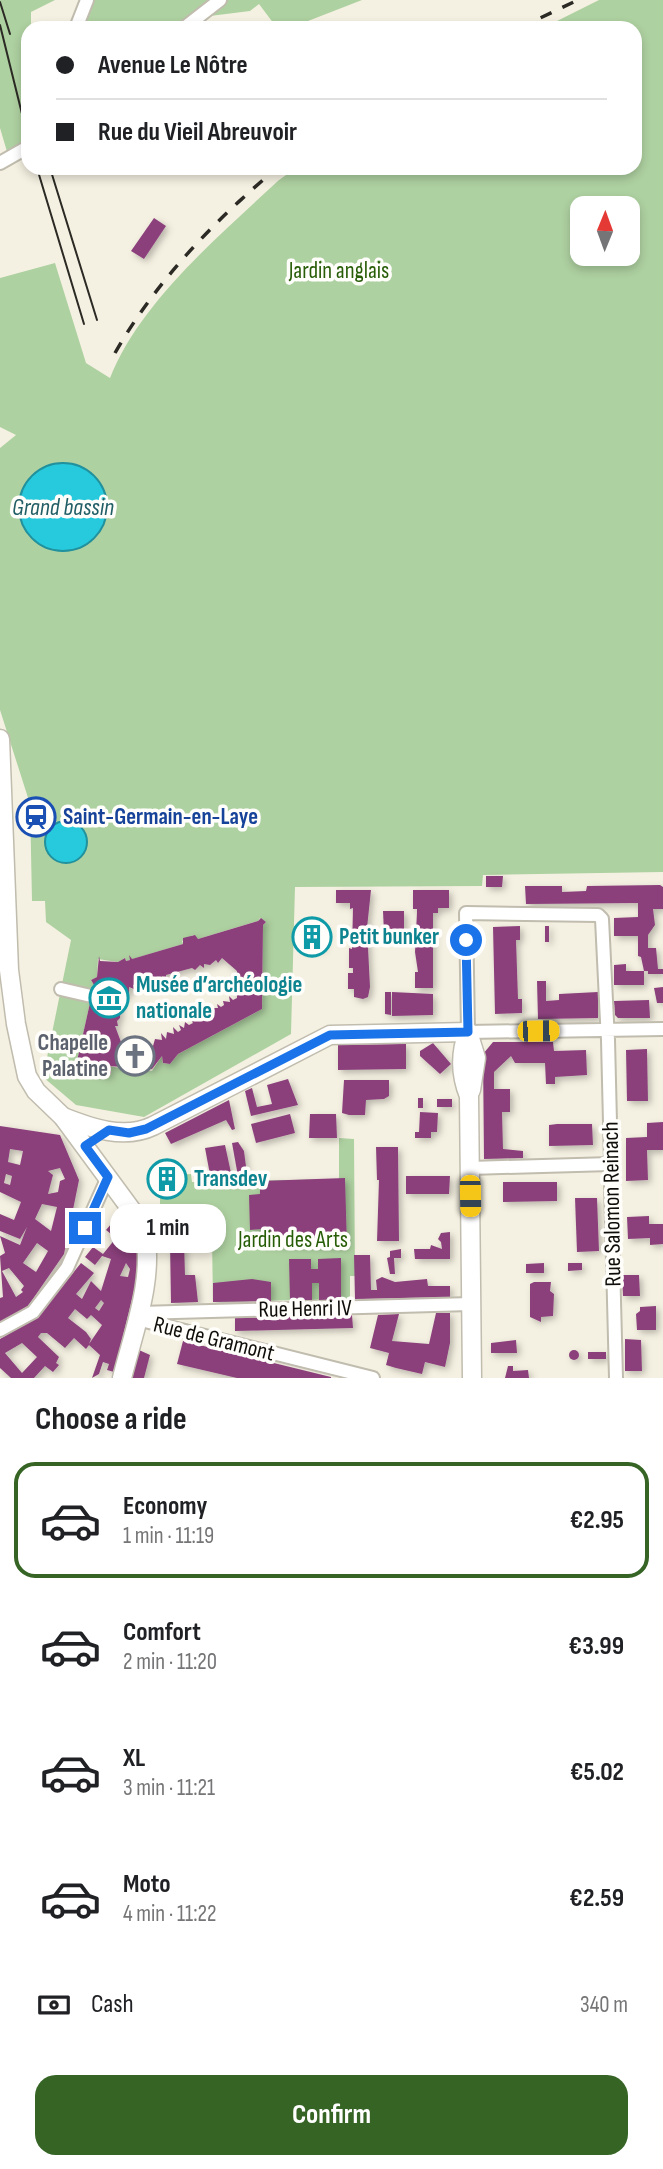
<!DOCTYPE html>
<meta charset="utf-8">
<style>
:root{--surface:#fff;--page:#f2f2f2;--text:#202124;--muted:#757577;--line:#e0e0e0;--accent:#356424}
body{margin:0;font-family:"Sofia Sans Condensed",sans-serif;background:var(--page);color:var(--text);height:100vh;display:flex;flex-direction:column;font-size:26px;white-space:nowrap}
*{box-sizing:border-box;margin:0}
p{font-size:23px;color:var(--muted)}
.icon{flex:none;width:38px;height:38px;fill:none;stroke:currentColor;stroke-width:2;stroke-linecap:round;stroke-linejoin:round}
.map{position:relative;height:1378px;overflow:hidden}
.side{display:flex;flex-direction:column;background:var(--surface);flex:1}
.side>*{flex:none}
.hud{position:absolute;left:21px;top:21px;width:621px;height:154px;border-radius:21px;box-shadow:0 4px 10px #0003;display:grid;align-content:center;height:154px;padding:0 35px;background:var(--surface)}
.needle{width:46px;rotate:1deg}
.buttons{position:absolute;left:570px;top:196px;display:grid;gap:14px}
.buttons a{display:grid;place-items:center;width:70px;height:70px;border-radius:14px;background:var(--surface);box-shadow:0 4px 10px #0003;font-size:35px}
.end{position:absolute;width:32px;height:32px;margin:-16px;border:9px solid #1a73e8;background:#fff;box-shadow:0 0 0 4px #fff}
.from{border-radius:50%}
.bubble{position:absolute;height:49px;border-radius:21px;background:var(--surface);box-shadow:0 4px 10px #0003;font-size:23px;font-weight:700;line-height:49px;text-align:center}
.car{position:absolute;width:21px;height:42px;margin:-21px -10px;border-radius:9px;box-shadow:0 0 5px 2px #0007;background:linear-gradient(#f5c518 24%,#345 0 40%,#f5c518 0 76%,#345 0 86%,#f5c518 0)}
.hud b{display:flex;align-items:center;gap:24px;height:66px;font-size:26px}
.hud b+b{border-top:2px solid var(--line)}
.hud i{width:18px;height:18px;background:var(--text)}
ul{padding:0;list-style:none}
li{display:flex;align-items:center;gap:21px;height:116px;margin:0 14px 10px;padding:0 21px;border:4px solid transparent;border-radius:21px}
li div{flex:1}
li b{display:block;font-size:26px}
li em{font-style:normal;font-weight:700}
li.on{border-color:var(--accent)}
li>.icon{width:63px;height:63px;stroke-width:1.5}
h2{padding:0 35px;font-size:32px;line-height:84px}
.pay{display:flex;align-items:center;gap:18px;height:77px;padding:0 35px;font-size:26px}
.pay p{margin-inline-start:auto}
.primary-button{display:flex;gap:14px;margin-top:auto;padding:14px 35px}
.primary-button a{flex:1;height:80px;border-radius:21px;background:var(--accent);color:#fff;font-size:28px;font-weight:700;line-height:80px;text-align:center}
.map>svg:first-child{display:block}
.green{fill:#aed1a1;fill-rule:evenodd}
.water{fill:#27c9dc;stroke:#20919d;stroke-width:2}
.building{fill:#8b417c;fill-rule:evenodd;filter:url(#shadow)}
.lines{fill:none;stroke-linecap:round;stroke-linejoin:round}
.street-casing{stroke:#c0bcae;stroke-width:16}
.secondary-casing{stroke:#c0bcae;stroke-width:21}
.street{stroke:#fff;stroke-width:12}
.secondary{stroke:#fff;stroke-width:18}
.tram{stroke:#2c2a25;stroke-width:2}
.rail{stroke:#2c2a25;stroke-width:3.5;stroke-dasharray:12 12;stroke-linecap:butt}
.route{stroke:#1a73e8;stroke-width:9}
.labels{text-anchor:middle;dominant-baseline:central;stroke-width:7;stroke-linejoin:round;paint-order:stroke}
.park-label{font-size:23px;fill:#285d08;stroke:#fffefb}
.transit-label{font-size:23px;font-weight:bold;fill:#164399;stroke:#fffefb;text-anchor:start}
.culture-label{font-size:23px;font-weight:bold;fill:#0d838f;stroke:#fffefb;text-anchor:start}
.worship-label{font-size:23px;font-weight:bold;fill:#5b616d;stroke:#fffefb;text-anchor:end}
.street-label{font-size:23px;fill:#0f0d09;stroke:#fffefb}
.water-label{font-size:24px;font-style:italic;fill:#225e66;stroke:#fffefb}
</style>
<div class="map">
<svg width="663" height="1378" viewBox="0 0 663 1378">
<defs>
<filter id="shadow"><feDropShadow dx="3" dy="3" stdDeviation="3.5" flood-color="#0004"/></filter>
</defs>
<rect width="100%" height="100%" fill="#f5f1e2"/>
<!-- green -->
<g class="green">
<path d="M 0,0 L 55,0 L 31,12 L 31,28 L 28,28 L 28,127 L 22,130 L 26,142 L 8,155 L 0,128 Z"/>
<path d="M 93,0 L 362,0 L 290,28 L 277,28 L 259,4 L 250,11 L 210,16 L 195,28 L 82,28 Z"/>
<path d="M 599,0 L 663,0 L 663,872 L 483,875 L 482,886 L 295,887 L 291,1034 L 144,1117 L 76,1105 L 43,1077 L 71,940 L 46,922 L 45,901 L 32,901 L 30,804 L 0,710 L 0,448 L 16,435 L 0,427 L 0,278 L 55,263 L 86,363 L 110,378 C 140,302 220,235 279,180 L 296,168 L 635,168 L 635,28 L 543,28 ZM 583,208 L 628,208 L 628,254 L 583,254 ZM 260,918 L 266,922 L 263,925 L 262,1009 L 178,1054 L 170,1064 L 163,1063 L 162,1056 L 152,1071 L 137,1071 L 137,1069 L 121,1065 L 119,1068 L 110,1066 L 111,1073 L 108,1077 L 82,1069 L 76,1071 L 73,1063 L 77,1061 L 94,985 L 91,980 L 97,977 L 98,959 L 118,962 L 125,958 L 126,961 L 183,944 L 182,941 L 193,935 L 198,939 L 258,921 Z"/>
<path d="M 339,1138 L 354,1139 L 355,1276 L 350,1276 L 350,1299 L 213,1302 L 212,1240 L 160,1241 L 160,1184 L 173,1184 L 173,1175 L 191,1174 L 192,1182 L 339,1179 Z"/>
</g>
<!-- water -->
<g class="water">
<circle cx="63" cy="507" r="44"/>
<circle cx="66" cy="842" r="21"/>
</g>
<!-- building -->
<g class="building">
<path d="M 154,218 L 166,226 L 144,259 L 131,251 Z"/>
<path d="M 486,876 L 503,876 L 502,887 L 486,887 Z"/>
<path d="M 660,885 L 663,887 L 663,909 L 653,909 L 655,925 L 648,935 L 648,948 L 656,948 L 658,969 L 663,969 L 663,974 L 648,974 L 648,971 L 644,971 L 641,957 L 638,956 L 638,936 L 614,936 L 614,918 L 638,917 L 638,903 L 526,904 L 525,886 L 562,886 L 562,892 L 586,891 L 587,886 Z"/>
<path d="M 336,890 L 371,890 L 367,928 L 370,987 L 368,997 L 363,999 L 354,997 L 354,989 L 348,989 L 348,973 L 353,973 L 353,968 L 349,968 L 349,948 L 352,949 L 353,908 L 350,909 L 350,903 L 336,903 Z"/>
<path d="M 413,890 L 449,890 L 449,908 L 438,908 L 438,913 L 433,913 L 433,988 L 415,988 L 415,972 L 418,972 L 415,952 L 417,912 L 417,909 L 413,909 Z"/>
<path d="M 383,911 L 404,911 L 404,933 L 384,933 Z"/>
<path d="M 261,918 L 266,922 L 263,925 L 262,1009 L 178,1054 L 170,1064 L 163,1063 L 162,1056 L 152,1069 L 110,1066 L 111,1073 L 108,1077 L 82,1069 L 76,1071 L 74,1063 L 77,1061 L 94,985 L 91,980 L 97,977 L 99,956 L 100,961 L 118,962 L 125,958 L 126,961 L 130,960 L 129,955 L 132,959 L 183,944 L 183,938 L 195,935 L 198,939 L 258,921 ZM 222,958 L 237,971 L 237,974 L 232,975 L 238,978 L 237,981 L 232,983 L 237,984 L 237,990 L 230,991 L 237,993 L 237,998 L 233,1000 L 229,996 L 230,1002 L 223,1001 L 224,1005 L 221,1007 L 217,1004 L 218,1008 L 212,1008 L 208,1014 L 203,1009 L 205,1016 L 198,1015 L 199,1019 L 191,1020 L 193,1023 L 189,1025 L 185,1022 L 184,1028 L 179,1025 L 181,1030 L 178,1032 L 173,1027 L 174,1034 L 167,1032 L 166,1039 L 161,1033 L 162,1040 L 155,1039 L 153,1046 L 121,1042 L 115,1026 L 118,1026 L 117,1021 L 120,1018 L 121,1000 L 124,1000 L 121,997 L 129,995 L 129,987 L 134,989 L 133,985 L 143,982 L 146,986 L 146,981 L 163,976 L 166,979 L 166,975 L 192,968 L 195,970 L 200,965 L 204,968 L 204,964 L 210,965 L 216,960 L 218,963 Z"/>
<path d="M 302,925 L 323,926 L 323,948 L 302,948 Z"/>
<path d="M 520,926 L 520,940 L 516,940 L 518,999 L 522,999 L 522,1013 L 495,1014 L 493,927 Z"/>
<rect x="545" y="926" width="4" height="16"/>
<path d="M 626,964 L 626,971 L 644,971 L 644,985 L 614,985 L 614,965 Z"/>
<path d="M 537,981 L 546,981 L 546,1001 L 559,1000 L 559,994 L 598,992 L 598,1018 L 538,1019 Z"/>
<path d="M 663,987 L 663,1003 L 657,1003 L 654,988 Z"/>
<path d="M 385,992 L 391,992 L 391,1015 L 385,1014 Z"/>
<path d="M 392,992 L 433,994 L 433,1015 L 392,1016 Z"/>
<path d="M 649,1000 L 650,1018 L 618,1018 L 615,1015 L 614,1001 Z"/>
<path d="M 493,1042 L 553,1042 L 554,1051 L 586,1050 L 587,1075 L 555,1077 L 555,1084 L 546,1084 L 545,1063 L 515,1063 L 511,1056 L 494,1072 L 494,1089 L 510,1089 L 510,1112 L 502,1112 L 503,1149 L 523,1151 L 523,1158 L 484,1159 L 483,1054 Z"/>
<path d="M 433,1043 L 451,1064 L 440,1074 L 420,1056 L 420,1051 Z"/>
<path d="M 406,1044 L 406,1069 L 338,1070 L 338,1045 Z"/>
<path d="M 647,1049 L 648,1101 L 627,1101 L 626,1050 Z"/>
<path d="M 288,1079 L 298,1105 L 251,1116 L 245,1091 L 252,1088 L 257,1107 L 272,1104 L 267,1085 Z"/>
<path d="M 344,1080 L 389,1080 L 389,1096 L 384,1099 L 366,1100 L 365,1115 L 349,1115 L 342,1113 Z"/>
<rect x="418" y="1098" width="5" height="10"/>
<rect x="437" y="1099" width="15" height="8"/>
<path d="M 229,1100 L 235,1129 L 232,1130 L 226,1120 L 171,1144 L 165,1133 Z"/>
<path d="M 420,1112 L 438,1113 L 437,1132 L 431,1132 L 431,1138 L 415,1138 L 415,1132 L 419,1132 Z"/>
<path d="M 290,1114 L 295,1133 L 256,1143 L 251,1124 Z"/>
<path d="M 310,1114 L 336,1114 L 337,1138 L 309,1138 Z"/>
<path d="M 663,1122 L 663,1150 L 647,1150 L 648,1180 L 626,1181 L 626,1138 L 647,1137 L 647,1123 Z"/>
<path d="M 557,1124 L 592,1124 L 593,1145 L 549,1146 L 549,1125 Z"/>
<path d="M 0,1126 L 60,1135 L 79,1180 L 64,1254 L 28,1306 L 0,1323 L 0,1298 L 3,1297 L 0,1256 L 5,1253 L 0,1236 L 20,1245 L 27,1227 L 20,1239 L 0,1231 L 0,1214 L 14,1220 L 21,1202 L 0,1192 ZM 10,1149 L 23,1151 L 20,1165 L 8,1162 ZM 60,1168 L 65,1179 L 60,1181 L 58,1192 L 48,1194 L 53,1175 L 48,1171 ZM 6,1174 L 12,1176 L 10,1185 L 4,1183 ZM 42,1204 L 57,1207 L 51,1231 L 35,1219 ZM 37,1243 L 48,1251 L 36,1272 L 23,1263 ZM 9,1268 L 24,1286 L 21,1290 L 23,1292 L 16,1297 L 2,1271 Z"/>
<path d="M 238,1142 L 244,1151 L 248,1182 L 239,1182 L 232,1143 Z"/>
<path d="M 225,1145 L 233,1182 L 211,1180 L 205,1148 Z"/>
<path d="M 376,1147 L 398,1147 L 399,1241 L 377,1241 L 379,1180 L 377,1180 Z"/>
<rect x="160" y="1175" width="13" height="9"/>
<path d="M 406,1176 L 450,1176 L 449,1194 L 406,1194 Z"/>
<path d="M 345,1178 L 347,1247 L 262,1244 L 261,1229 L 250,1230 L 249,1195 L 260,1194 L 260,1181 Z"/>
<path d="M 503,1182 L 557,1182 L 557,1201 L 503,1202 Z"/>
<path d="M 575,1198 L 597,1198 L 599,1251 L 577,1252 Z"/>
<path d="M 649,1216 L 649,1224 L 663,1224 L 663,1244 L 650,1245 L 650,1238 L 628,1239 L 627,1217 Z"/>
<path d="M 112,1223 L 139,1239 L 140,1249 L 137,1279 L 114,1372 L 107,1370 L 109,1364 L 103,1362 L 99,1374 L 92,1378 L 100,1355 L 89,1345 L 86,1349 L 74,1338 L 65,1348 L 47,1333 L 41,1333 L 38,1337 L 59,1357 L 56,1363 L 59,1365 L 53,1372 L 45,1366 L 34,1378 L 11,1378 L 0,1368 L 0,1339 L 38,1316 L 81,1263 L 94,1273 L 76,1294 L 82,1299 L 91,1281 L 101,1291 L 111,1259 L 102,1256 L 95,1265 L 85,1257 L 93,1247 L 103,1254 L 116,1238 L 106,1230 ZM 126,1263 L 130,1269 L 128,1277 L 120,1276 ZM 101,1300 L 104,1303 L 99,1311 L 95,1308 ZM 75,1309 L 87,1319 L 91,1315 L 102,1325 L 89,1344 L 91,1339 L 86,1332 L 68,1318 ZM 22,1343 L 37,1357 L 22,1373 L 5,1353 Z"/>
<path d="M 450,1232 L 450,1259 L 415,1259 L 414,1249 L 430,1249 L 431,1245 L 442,1249 L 441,1242 L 438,1239 L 441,1233 Z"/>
<path d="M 170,1242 L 184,1242 L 185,1275 L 195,1275 L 198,1302 L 171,1303 Z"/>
<path d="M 401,1249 L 401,1258 L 394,1258 L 395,1274 L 390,1274 L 387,1258 L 390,1257 L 390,1251 Z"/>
<path d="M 354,1255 L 370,1255 L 371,1290 L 377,1290 L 376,1280 L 382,1277 L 395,1282 L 427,1279 L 428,1286 L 450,1286 L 450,1297 L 355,1299 Z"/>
<path d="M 341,1258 L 341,1299 L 319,1300 L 319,1283 L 312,1283 L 312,1300 L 290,1300 L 289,1259 L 311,1259 L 311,1269 L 318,1269 L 318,1259 Z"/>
<path d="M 544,1263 L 544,1273 L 526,1273 L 526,1264 Z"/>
<path d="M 568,1263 L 582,1263 L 582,1270 L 568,1271 Z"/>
<path d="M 622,1275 L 639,1275 L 640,1296 L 623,1296 Z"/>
<path d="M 252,1279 L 271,1282 L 271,1301 L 213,1302 L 213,1283 Z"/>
<path d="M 534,1282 L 551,1282 L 550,1291 L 554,1294 L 553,1316 L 541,1317 L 541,1322 L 530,1317 L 530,1284 Z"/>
<path d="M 656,1306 L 656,1330 L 637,1330 L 636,1314 L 640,1311 L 640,1307 Z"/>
<path d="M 436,1313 L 450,1313 L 450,1343 L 445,1367 L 425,1362 L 422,1374 L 396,1368 L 386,1365 L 389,1353 L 370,1348 L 378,1315 L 399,1314 L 392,1341 L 429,1344 Z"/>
<path d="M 352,1315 L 353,1328 L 235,1331 L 235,1318 Z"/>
<path d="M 625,1339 L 641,1340 L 642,1371 L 625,1371 Z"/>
<path d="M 516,1340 L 517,1353 L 491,1353 L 491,1343 Z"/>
<path d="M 183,1341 L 331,1377 L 331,1378 L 237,1378 L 177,1364 Z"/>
<circle cx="574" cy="1355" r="5"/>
<path d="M 139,1350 L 150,1355 L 144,1378 L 132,1378 Z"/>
<rect x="588" y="1352" width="18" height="7"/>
<path d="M 508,1366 L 513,1366 L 513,1371 L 528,1370 L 529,1378 L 505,1378 Z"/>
</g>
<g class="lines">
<!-- street casing -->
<g class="street-casing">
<g id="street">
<path d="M 76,28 L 87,0"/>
<path d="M 184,28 L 220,0"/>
<path d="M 0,163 L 28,147"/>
<path d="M 61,989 L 91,996"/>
<path d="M 470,1168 L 611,1164"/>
<path d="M 139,1313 L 471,1304"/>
<path d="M 137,1319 L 373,1378"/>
<path d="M 0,1330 L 33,1312 L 67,1268 L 108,1177"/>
<path d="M 616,1378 L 611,1184 L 611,1164 L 608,1040 L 607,1021 L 602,919 L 598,915 L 466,913 L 468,1032 C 533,1031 598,1030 663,1029"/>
</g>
</g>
<!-- secondary casing -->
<g class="secondary-casing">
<g id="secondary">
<path d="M 0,739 L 9,970 L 16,1024 L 27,1076 L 36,1091 L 63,1117 L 144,1227 C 155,1278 134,1330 122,1378"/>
<path d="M 468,1032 C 460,1053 460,1074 469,1096 L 472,1378"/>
<path d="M 468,1032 L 476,1058 L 471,1090"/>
<path d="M 63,1117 C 91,1128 124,1140 153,1126 L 330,1035 L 468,1032"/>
</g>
</g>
<!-- street -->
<use href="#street" class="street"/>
<!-- secondary -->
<use href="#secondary" class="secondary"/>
<!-- tram -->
<g class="tram">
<path d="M 0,2 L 10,34"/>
<path d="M 0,25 L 28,138"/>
<path d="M 37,168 L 84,324"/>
<path d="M 50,168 L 97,320"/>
</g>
<!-- rail -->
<g class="rail">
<path d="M 519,28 L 578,0"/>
<path d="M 115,353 C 156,281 214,221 277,168"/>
</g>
</g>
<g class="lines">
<!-- route -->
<path class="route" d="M 85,1228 L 108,1177 L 85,1146 L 109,1130 L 129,1133 L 146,1129 L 330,1035 L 468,1032 L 466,940"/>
</g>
<!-- icons -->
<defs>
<g id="station-ring" transform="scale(2.0125)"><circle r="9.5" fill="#fffefb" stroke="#1a4fb4" stroke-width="1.5"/><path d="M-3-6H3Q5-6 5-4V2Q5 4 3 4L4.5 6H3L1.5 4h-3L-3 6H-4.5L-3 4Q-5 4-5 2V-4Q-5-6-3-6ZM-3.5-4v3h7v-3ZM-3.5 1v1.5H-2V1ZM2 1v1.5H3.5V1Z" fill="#1a4fb4"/></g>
<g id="building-ring" transform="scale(2.0125)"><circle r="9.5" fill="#fffefb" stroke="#0f9aa8" stroke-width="1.5"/><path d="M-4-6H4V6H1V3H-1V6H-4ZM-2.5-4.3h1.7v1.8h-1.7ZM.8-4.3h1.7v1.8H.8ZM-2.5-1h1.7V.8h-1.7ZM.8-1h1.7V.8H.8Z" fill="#0f9aa8"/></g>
<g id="museum-ring" transform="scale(2.0125)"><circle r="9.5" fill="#fffefb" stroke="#0f9aa8" stroke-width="1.5"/><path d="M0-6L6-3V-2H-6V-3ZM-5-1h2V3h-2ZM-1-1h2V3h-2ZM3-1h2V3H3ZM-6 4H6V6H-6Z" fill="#0f9aa8"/></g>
<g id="church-ring" transform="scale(2.0125)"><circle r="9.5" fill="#fffefb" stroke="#6b7280" stroke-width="1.5"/><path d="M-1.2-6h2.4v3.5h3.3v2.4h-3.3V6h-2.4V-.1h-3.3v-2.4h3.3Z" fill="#6b7280"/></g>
</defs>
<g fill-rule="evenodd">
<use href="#station-ring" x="36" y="817"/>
<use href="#building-ring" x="312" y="937"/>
<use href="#museum-ring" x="109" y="998"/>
<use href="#church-ring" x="135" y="1056"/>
<use href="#building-ring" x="167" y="1179"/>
</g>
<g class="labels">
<!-- park labels -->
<g class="park-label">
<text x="339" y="271">Jardin anglais</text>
<text x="293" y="1240">Jardin des Arts</text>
</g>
<!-- transit labels -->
<g class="transit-label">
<text x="63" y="817">Saint-Germain-en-Laye</text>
</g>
<!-- culture labels -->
<g class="culture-label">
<text x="339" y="937">Petit bunker</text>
<text x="136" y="985">Musée d’archéologie<tspan x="136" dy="26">nationale</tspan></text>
<text x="194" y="1179">Transdev</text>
</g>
<!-- worship labels -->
<g class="worship-label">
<text x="108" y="1043">Chapelle<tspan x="108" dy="26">Palatine</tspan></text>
</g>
<!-- street labels -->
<g class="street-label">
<text transform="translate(612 1204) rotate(-91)">Rue Salomon Reinach</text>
<text transform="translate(305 1309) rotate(-1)">Rue Henri IV</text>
<text transform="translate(214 1339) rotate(14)">Rue de Gramont</text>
</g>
<!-- water labels -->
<g class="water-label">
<text x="63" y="507">Grand bassin</text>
</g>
</g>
</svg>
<div class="buttons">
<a><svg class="needle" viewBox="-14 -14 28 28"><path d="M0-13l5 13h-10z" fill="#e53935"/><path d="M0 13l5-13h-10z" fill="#757577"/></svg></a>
</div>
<i class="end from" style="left:466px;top:940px"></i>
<i class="end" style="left:85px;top:1228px"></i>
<div class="bubble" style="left:110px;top:1204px;width:116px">1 min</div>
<i class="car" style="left:538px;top:1031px;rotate:89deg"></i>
<i class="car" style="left:470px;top:1196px;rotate:179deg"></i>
<div class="hud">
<b><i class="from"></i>Avenue Le Nôtre</b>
<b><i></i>Rue du Vieil Abreuvoir</b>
</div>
</div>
<section class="side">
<h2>Choose a ride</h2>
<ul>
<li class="on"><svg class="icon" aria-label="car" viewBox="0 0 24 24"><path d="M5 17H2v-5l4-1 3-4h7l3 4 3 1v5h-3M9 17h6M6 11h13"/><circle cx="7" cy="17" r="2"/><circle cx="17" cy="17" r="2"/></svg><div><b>Economy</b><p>1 min · 11:19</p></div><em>€2.95</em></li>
<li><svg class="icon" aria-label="car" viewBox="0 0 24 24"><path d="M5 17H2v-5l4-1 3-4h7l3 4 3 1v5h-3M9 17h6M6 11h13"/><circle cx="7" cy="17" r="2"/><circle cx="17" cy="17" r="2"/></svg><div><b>Comfort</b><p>2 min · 11:20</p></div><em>€3.99</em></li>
<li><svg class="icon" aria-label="car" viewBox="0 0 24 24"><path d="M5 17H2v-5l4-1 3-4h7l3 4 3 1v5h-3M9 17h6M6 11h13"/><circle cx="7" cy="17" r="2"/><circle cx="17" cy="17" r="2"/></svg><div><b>XL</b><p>3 min · 11:21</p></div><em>€5.02</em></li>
<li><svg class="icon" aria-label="car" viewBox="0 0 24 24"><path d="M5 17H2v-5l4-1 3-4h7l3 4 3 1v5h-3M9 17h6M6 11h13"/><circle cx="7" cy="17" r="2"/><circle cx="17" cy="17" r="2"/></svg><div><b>Moto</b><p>4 min · 11:22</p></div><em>€2.59</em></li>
</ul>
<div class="pay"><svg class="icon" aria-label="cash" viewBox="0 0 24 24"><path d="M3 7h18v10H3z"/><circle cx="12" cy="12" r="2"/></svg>Cash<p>340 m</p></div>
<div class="primary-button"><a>Confirm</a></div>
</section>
